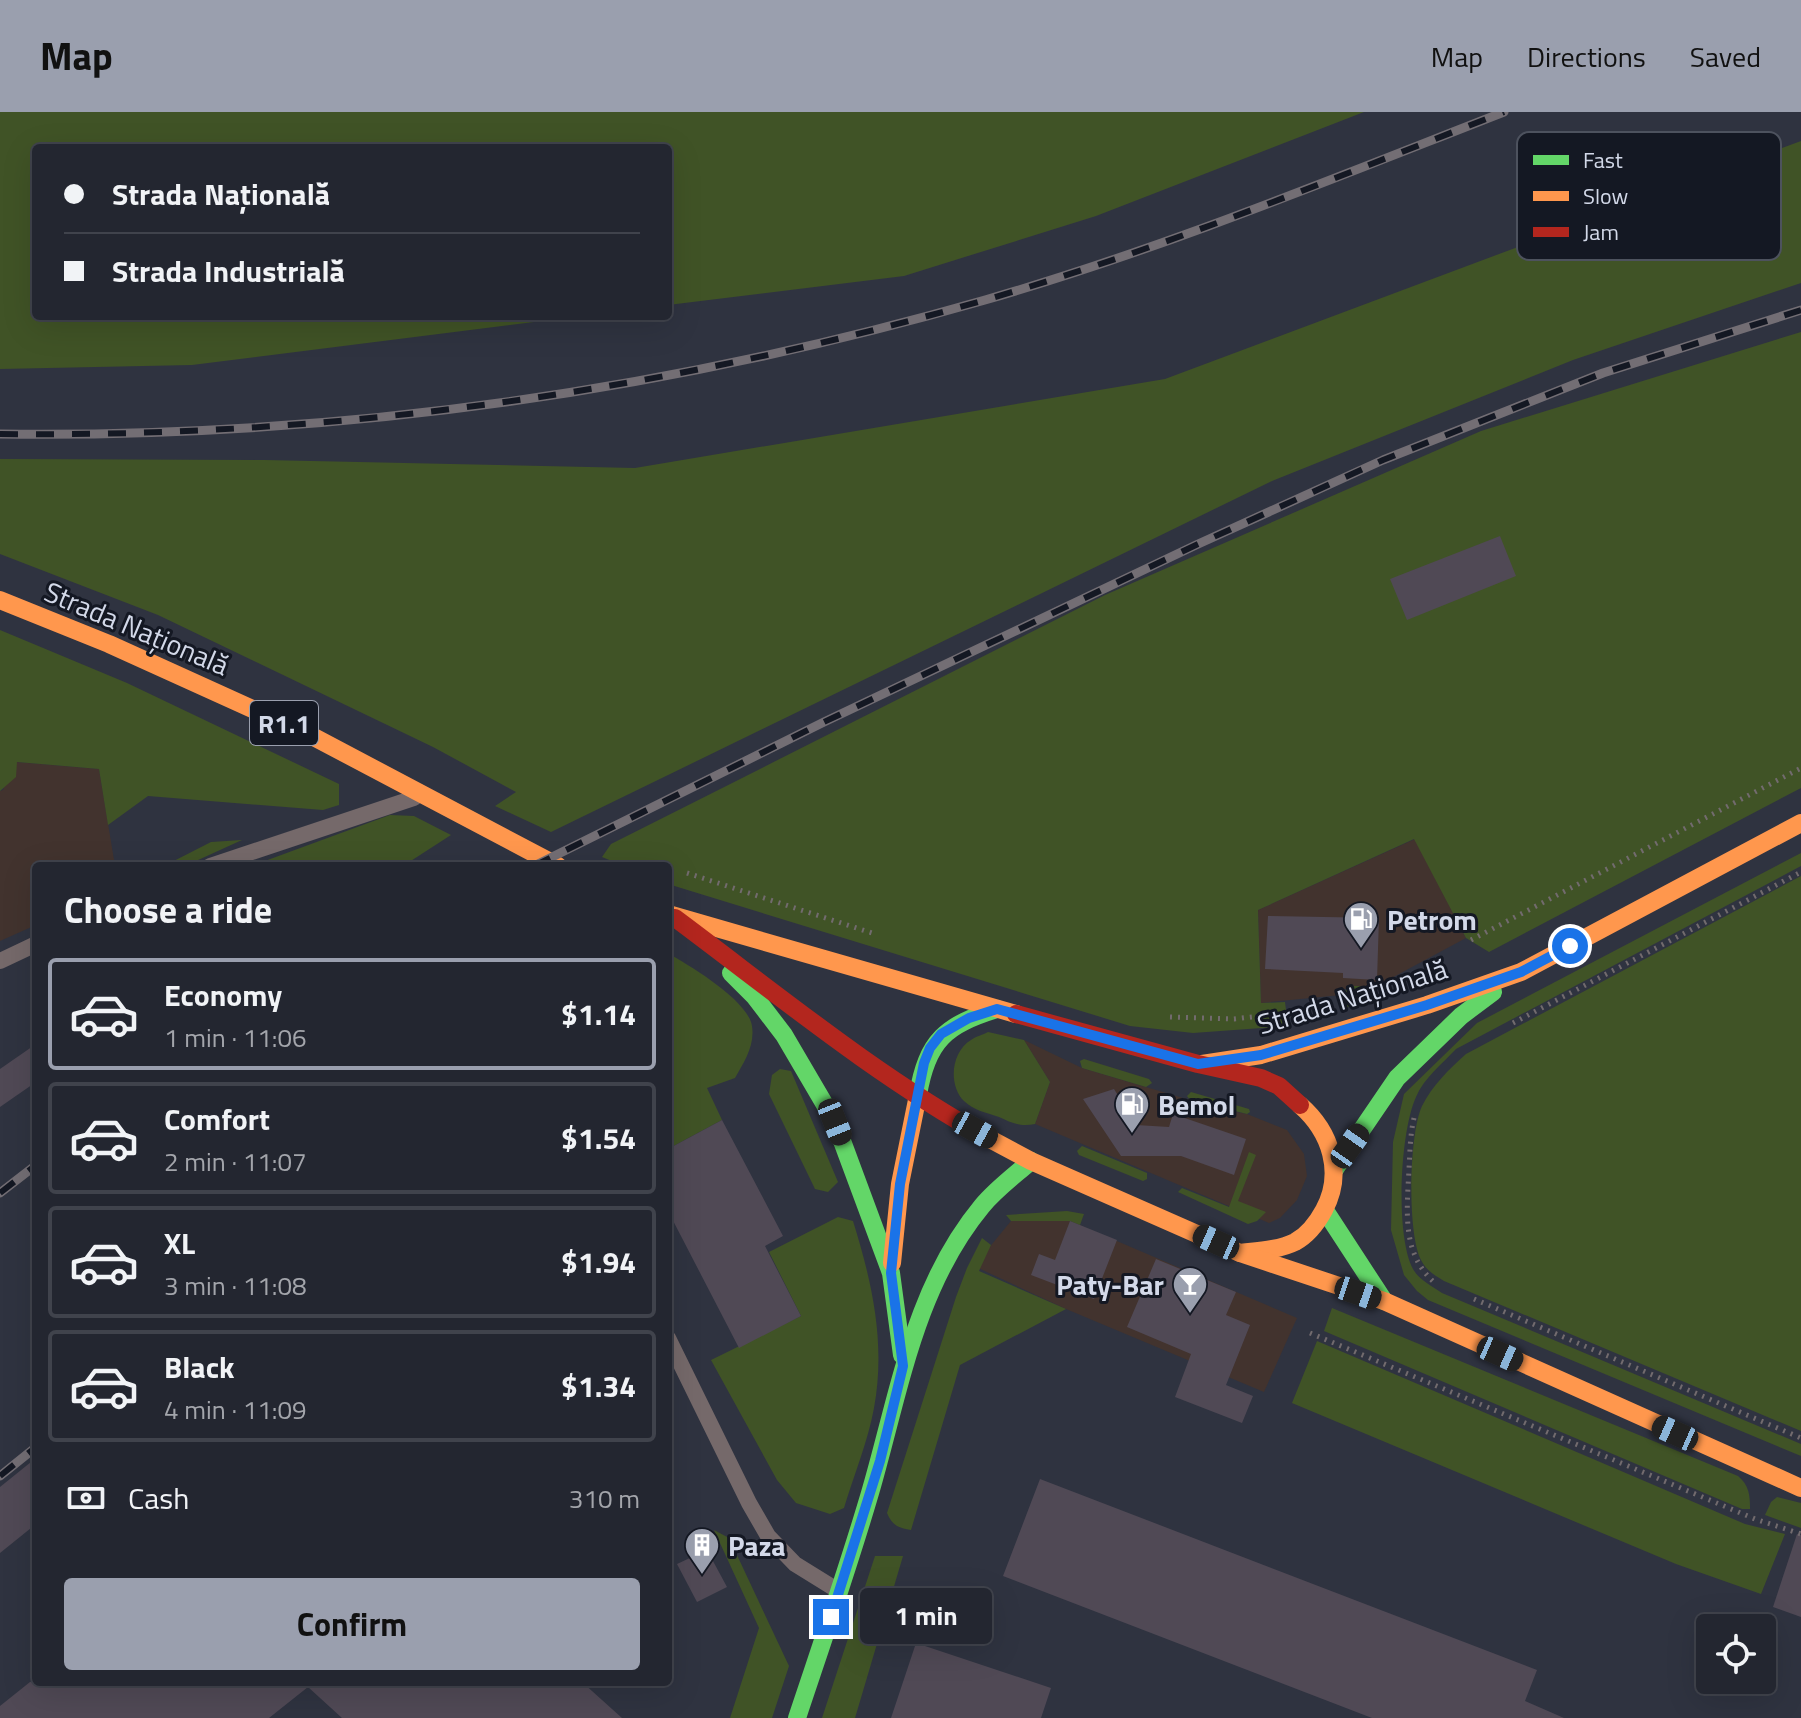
<!DOCTYPE html>
<meta charset="utf-8">
<style>
:root{--surface:#232630;--page:#2f323c;--text:#f1f3f6;--muted:#a3a5ab;--line:#40434c;--accent:#9a9fae}
body{margin:0;font-family:"Titillium Web",sans-serif;background:var(--page);color:var(--text);height:100vh;display:flex;flex-direction:column;font-size:30px;white-space:nowrap}
*{box-sizing:border-box;margin:0}
p{font-size:26px;color:var(--muted)}
.icon{flex:none;width:44px;height:44px;fill:none;stroke:currentColor;stroke-width:2;stroke-linecap:round;stroke-linejoin:round}
.map{position:relative;flex:1;overflow:hidden}
.details{position:absolute;left:32px;top:750px;width:640px;height:824px;display:flex;flex-direction:column;background:var(--surface);border-radius:8px;box-shadow:0 8px 32px #0002,0 0 0 2px var(--line)}
.details>*{flex:none}
.hud{position:absolute;left:32px;top:32px;width:640px;height:176px;border-radius:8px;box-shadow:0 8px 32px #0002,0 0 0 2px var(--line);display:grid;align-content:center;height:176px;padding:0 32px;background:var(--surface)}
.fabs{position:absolute;left:1696px;top:1502px;display:grid;gap:16px}
.fabs a{display:grid;place-items:center;width:80px;height:80px;border-radius:8px;background:var(--surface);box-shadow:0 8px 32px #0002,0 0 0 2px var(--line);font-size:40px}
.end{position:absolute;width:36px;height:36px;margin:-18px;border:10px solid #1a73e8;background:#fff;box-shadow:0 0 0 4px #fff}
.from{border-radius:50%}
.bubble{position:absolute;height:56px;border-radius:8px;background:var(--surface);box-shadow:0 8px 32px #0002,0 0 0 2px var(--line);font-size:26px;font-weight:700;line-height:56px;text-align:center}
.car{position:absolute;width:24px;height:48px;margin:-24px -12px;border-radius:10px;box-shadow:0 0 6px 2px #0007;background:linear-gradient(#222 24%,#8ab4d8 0 40%,#222 0 76%,#8ab4d8 0 86%,#222 0)}
.hud b{display:flex;align-items:center;gap:28px;height:76px;font-size:30px}
.hud b+b{border-top:2px solid var(--line)}
.hud i{width:20px;height:20px;background:var(--text)}
ul{padding:0;list-style:none}
li{display:flex;align-items:center;gap:24px;height:112px;margin:0 16px 12px;padding:0 16px;border:4px solid var(--line);border-radius:8px}
li div{flex:1}
li b{display:block;font-size:30px}
li em{font-style:normal;font-weight:700}
li.on{border-color:var(--accent)}
li>.icon{width:72px;height:72px;stroke-width:1.5}
h2{padding:0 32px;font-size:36px;line-height:96px}
.pay{display:flex;align-items:center;gap:20px;height:88px;padding:0 32px;font-size:30px}
.pay p{margin-inline-start:auto}
.button{display:flex;gap:16px;margin-top:auto;padding:16px 32px}
.button a{flex:1;height:92px;border-radius:8px;background:var(--accent);color:#111;font-size:32px;font-weight:700;line-height:92px;text-align:center}
header{display:flex;align-items:center;gap:48px;box-sizing:border-box;height:112px;padding:0 40px;background:var(--accent);color:#111}
header strong{font-size:38px}
nav{display:flex;gap:44px;margin-inline-start:auto;font-size:28px}
.map>svg:first-child{display:block}
.commercial{fill:#42332e}
.green{fill:#405326}
.building{fill:#504955}
.lines{fill:none;stroke-linecap:round;stroke-linejoin:round}
.path{stroke:#726b6e;stroke-width:5;stroke-dasharray:2 6;stroke-linecap:butt}
.lane{stroke:#75696a;stroke-width:16}
.fast{stroke:#63d668;stroke-width:18}
.slow{stroke:#ff974d;stroke-width:18}
.jam{stroke:#b3261e;stroke-width:18}
.rail-casing{stroke:#736e74;stroke-width:9}
.rail{stroke:#141823;stroke-width:6;stroke-dasharray:18;stroke-linecap:butt}
.route{stroke:#1a73e8;stroke-width:10}
.labels{text-anchor:middle;dominant-baseline:central;stroke-width:6;stroke-linejoin:round;paint-order:stroke}
.shield{fill:#141823;stroke:#9a9fae;stroke-width:2}
.shield-label{font-size:26px;font-weight:bold;fill:#d3d9e9}
.street-label{font-size:28px;fill:#d3d9e9;stroke:#141823}
.poi-label{font-size:28px;font-weight:bold;fill:#d3d9e9;stroke:#141823;text-anchor:start}
.key{fill:#141823;stroke:#4d525e;stroke-width:2}
.key-label{font-size:22px;fill:#d3d9e9}
</style>
<header>
<strong>Map</strong>
<nav><a>Map</a><a>Directions</a><a>Saved</a></nav>
</header>
<div class="map">
<svg width="1801" height="1606" viewBox="0 0 1801 1606">
<rect width="100%" height="100%" fill="#2f3340"/>
<!-- commercial -->
<g class="commercial">
<path d="M 16,650 L 99,657 L 115,754 L 36,754 L 36,813 L 0,829 L 0,679 L 3,678 Z"/>
<path d="M 1415,727 L 1466,826 L 1373,876 L 1344,877 L 1341,883 L 1261,891 L 1258,798 Z"/>
<path d="M 1024,928 L 1082,956 L 1220,997 L 1247,1002 L 1287,1018 L 1304,1042 L 1307,1064 L 1297,1088 L 1280,1106 L 1269,1111 L 1035,1012 L 1050,970 Z"/>
<path d="M 1011,1109 L 1070,1109 L 1297,1206 L 1264,1280 L 1066,1197 L 974,1154 Z"/>
</g>
<!-- green -->
<g class="green">
<path d="M 0,0 L 1364,0 L 1096,104 L 904,164 L 668,193 L 668,36 L 36,36 L 36,204 L 582,204 L 192,253 L 0,257 Z"/>
<path d="M 1801,29 L 1801,171 L 1573,248 L 1272,369 L 551,720 L 495,694 L 516,680 L 433,635 L 158,503 L 0,442 L 0,347 L 265,348 L 635,356 L 1165,267 Z"/>
<path d="M 1801,220 L 1801,676 L 1489,840 L 1466,826 L 1414,727 L 1258,798 L 1261,891 L 1285,890 L 1288,914 L 1193,921 L 1130,914 L 668,772 L 668,754 L 624,754 L 602,745 L 611,732 L 1105,483 L 1481,319 Z"/>
<path d="M 0,518 L 127,571 L 339,672 L 339,693 L 323,698 L 148,684 L 108,713 L 99,657 L 17,650 L 16,665 L 0,679 Z"/>
<path d="M 390,703 L 414,704 L 451,723 L 403,754 L 251,754 Z"/>
<path d="M 242,728 L 185,754 L 164,754 L 211,730 Z"/>
<path d="M 1801,741 L 1801,754 L 1456,937 C 1442,952 1424,966 1416,985 C 1400,1020 1395,1123 1413,1157 C 1419,1168 1432,1174 1442,1181 L 1801,1332 L 1801,1344 L 1428,1188 L 1417,1179 L 1404,1163 L 1391,1118 L 1393,1030 L 1404,982 L 1477,911 Z"/>
<path d="M 1801,764 L 1801,1319 L 1444,1169 C 1434,1163 1426,1158 1421,1148 C 1407,1121 1409,1022 1422,994 C 1432,974 1449,957 1466,942 Z"/>
<path d="M 668,841 C 690,854 748,888 752,914 C 755,934 744,950 735,966 L 707,976 L 722,1008 L 668,1037 Z"/>
<path d="M 1350,874 L 1371,874 L 1377,883 L 1376,888 L 1344,896 L 1341,883 Z"/>
<path d="M 988,920 L 1024,928 L 1050,970 L 1035,1012 C 1020,1015 1012,1011 999,1005 C 987,1001 973,998 964,989 C 948,973 951,940 971,928 C 976,924 983,923 988,920 Z"/>
<path d="M 1084,947 L 1149,967 L 1152,971 L 1146,975 L 1082,956 L 1080,949 Z"/>
<path d="M 780,957 L 791,959 L 838,1070 L 828,1080 L 815,1077 L 769,982 L 772,963 Z"/>
<path d="M 1191,980 L 1249,997 L 1250,1000 L 1247,1002 L 1190,988 L 1187,984 Z"/>
<path d="M 1082,1034 L 1147,1061 L 1147,1067 L 1143,1069 L 1079,1043 L 1077,1039 Z"/>
<path d="M 1249,1040 L 1256,1043 L 1238,1089 L 1266,1100 L 1257,1109 L 1248,1112 L 1178,1080 L 1182,1076 L 1229,1095 Z"/>
<path d="M 1067,1099 L 1084,1102 L 1080,1113 L 1070,1109 L 1011,1109 L 1006,1103 Z"/>
<path d="M 838,1105 L 853,1109 C 872,1170 886,1231 874,1296 C 868,1329 854,1363 844,1396 L 830,1402 L 796,1391 L 777,1368 L 711,1248 L 801,1204 L 769,1140 Z"/>
<path d="M 982,1126 L 991,1133 L 979,1159 L 1066,1197 L 960,1253 L 911,1418 C 898,1416 892,1413 887,1401 L 956,1185 L 967,1156 Z"/>
<path d="M 1332,1196 L 1738,1364 C 1749,1373 1750,1383 1750,1397 L 1742,1397 L 1324,1219 Z"/>
<path d="M 1317,1229 L 1745,1412 L 1785,1422 L 1761,1482 L 1676,1452 L 1292,1291 Z"/>
<path d="M 1777,1385 L 1801,1391 L 1801,1416 L 1765,1403 L 1771,1390 Z"/>
<path d="M 714,1418 L 729,1426 L 789,1554 L 772,1606 L 730,1606 L 759,1516 Z"/>
<path d="M 875,1444 L 903,1444 L 855,1606 L 822,1606 Z"/>
</g>
<!-- building -->
<g class="building">
<path d="M 1500,424 L 1516,464 L 1407,508 L 1390,467 Z"/>
<path d="M 1268,804 L 1379,806 L 1377,868 L 1343,866 L 1343,861 L 1265,857 Z"/>
<path d="M 36,932 L 36,970 L 0,995 L 0,957 Z"/>
<path d="M 1114,977 L 1136,1013 L 1169,1015 L 1173,1002 L 1246,1027 L 1234,1063 L 1181,1044 L 1121,1044 L 1083,987 Z"/>
<path d="M 722,1008 L 783,1124 L 765,1134 L 801,1204 L 739,1236 L 668,1099 L 668,1037 Z"/>
<path d="M 1070,1109 L 1117,1128 L 1094,1187 L 1031,1163 L 1039,1142 L 1055,1148 Z"/>
<path d="M 1156,1147 L 1236,1180 L 1226,1203 L 1250,1213 L 1226,1273 L 1253,1284 L 1242,1311 L 1175,1285 L 1191,1242 L 1127,1215 Z"/>
<path d="M 36,1346 L 36,1412 L 0,1441 L 0,1375 Z"/>
<path d="M 1040,1367 L 1537,1558 L 1525,1589 L 1564,1606 L 1372,1606 L 1003,1464 Z"/>
<path d="M 1797,1422 L 1801,1423 L 1801,1505 L 1773,1495 Z"/>
<path d="M 707,1438 L 727,1475 L 697,1490 L 677,1452 Z"/>
<path d="M 916,1531 L 1051,1576 L 1041,1606 L 891,1606 Z"/>
<path d="M 30,1570 L 582,1570 L 622,1606 L 342,1606 L 308,1575 L 269,1606 L 0,1606 L 0,1594 Z"/>
</g>
<g class="lines">
<!-- path -->
<g class="path">
<path d="M 687,761 L 872,821"/>
<path d="M 1471,828 L 1801,656"/>
<path d="M 1170,905 L 1234,907 L 1260,904"/>
<path d="M 1513,911 L 1801,760"/>
<path d="M 1414,1006 C 1410,1023 1410,1040 1409,1057 C 1407,1098 1401,1142 1435,1171"/>
<path d="M 1474,1187 L 1801,1326"/>
<path d="M 1310,1221 L 1755,1407 L 1801,1422"/>
</g>
<!-- lane -->
<g class="lane">
<path d="M 210,754 L 414,686"/>
<path d="M 0,849 L 36,832"/>
<path d="M 668,1226 L 749,1391 L 768,1424 L 795,1452 L 837,1478"/>
</g>
<!-- fast -->
<g class="fast">
<path d="M 731,861 L 755,885 L 784,923 L 835,1010 L 891,1161 L 902,1243"/>
<path d="M 918,983 C 927,928 946,913 997,897"/>
<path d="M 1335,1057 L 1397,966 L 1461,904 L 1493,880"/>
<path d="M 1326,1100 L 1384,1189"/>
<path d="M 797,1606 C 822,1531 848,1456 870,1381 C 899,1282 914,1176 982,1094 C 996,1077 1014,1064 1031,1049"/>
</g>
<!-- slow -->
<g class="slow">
<path d="M 0,488 L 109,532 L 310,623 L 558,754"/>
<path d="M 668,802 L 1016,902"/>
<path d="M 1202,952 L 1261,943 L 1427,893 L 1521,860 L 1801,711"/>
<path d="M 988,1026 L 1031,1049 L 1240,1141 C 1257,1139 1279,1138 1295,1130 C 1308,1123 1317,1111 1324,1098 C 1344,1061 1331,1020 1300,993"/>
<path d="M 1240,1141 L 1384,1189 L 1801,1376"/>
<path d="M 892,1151 L 900,1072 L 918,983"/>
</g>
<!-- jam -->
<g class="jam">
<path d="M 675,806 C 777,882 876,964 988,1026"/>
<path d="M 1016,902 L 1198,952 L 1261,966 L 1279,974 L 1300,993"/>
</g>
<!-- rail casing -->
<g class="rail-casing">
<g id="rail">
<path d="M 0,322 C 333,326 665,280 985,188 C 1162,137 1332,67 1504,0"/>
<path d="M 534,754 L 824,610 L 1196,433 L 1383,348 L 1603,261 L 1801,198"/>
<path d="M 0,1081 L 36,1053"/>
<path d="M 0,1364 L 36,1335"/>
</g>
</g>
<!-- rail -->
<use href="#rail" class="rail"/>
</g>
<g class="lines">
<!-- route -->
<path class="route" d="M 831,1505 L 880,1349 L 903,1254 L 891,1161 L 900,1072 L 924,951 L 930,936 L 941,922 L 969,906 L 997,897 L 1198,952 L 1261,943 L 1427,893 L 1521,860 L 1570,834"/>
</g>
<!-- icons -->
<defs>
<g id="fuel-pin" transform="scale(1.8)"><path d="M0 17L-7.5 6A9.5 9.5 0 1 1 7.5 6Z" fill="#9a9fae" stroke="#141823"/><path d="M-5.5-6h7V0h2V4h1.3V-2.5L3-4.5l.8-.8L6-3V5H2.5V1h-1V6h-7ZM-4.2-4.7v3.2H.2V-4.7Z" fill="#fff"/></g>
<g id="bar-pin" transform="scale(1.8)"><path d="M0 17L-7.5 6A9.5 9.5 0 1 1 7.5 6Z" fill="#9a9fae" stroke="#141823"/><path d="M-6-5H6L.8 .8V4.5H3.5V6h-7V4.5H-.8V.8Z" fill="#fff"/></g>
<g id="building-pin" transform="scale(1.8)"><path d="M0 17L-7.5 6A9.5 9.5 0 1 1 7.5 6Z" fill="#9a9fae" stroke="#141823"/><path d="M-4-6H4V6H1V3H-1V6H-4ZM-2.5-4.3h1.7v1.8h-1.7ZM.8-4.3h1.7v1.8H.8ZM-2.5-1h1.7V.8h-1.7ZM.8-1h1.7V.8H.8Z" fill="#fff"/></g>
</defs>
<g fill-rule="evenodd">
<use href="#fuel-pin" x="1361" y="807"/>
<use href="#fuel-pin" x="1132" y="992"/>
<use href="#bar-pin" x="1190" y="1172"/>
<use href="#building-pin" x="702" y="1433"/>
</g>
<g class="labels">
<!-- shield labels -->
<rect class="shield" x="250" y="589" width="68" height="44" rx="6"/>
<g class="shield-label">
<text x="284" y="611">R1.1</text>
</g>
<!-- street labels -->
<g class="street-label">
<text transform="translate(137 516) rotate(23)">Strada Națională</text>
<text transform="translate(1352 884) rotate(-17)">Strada Națională</text>
</g>
<!-- poi labels -->
<g class="poi-label">
<text x="1387" y="807">Petrom</text>
<text x="1158" y="992">Bemol</text>
<text x="1164" y="1172" text-anchor="end">Paty-Bar</text>
<text x="728" y="1433">Paza</text>
</g>
</g>
<!-- legend -->
<rect x="1517" y="20" width="264" height="128" rx="12" class="key"/>
<rect x="1533" y="43" width="36" height="10" fill="#63d668"/>
<rect x="1533" y="79" width="36" height="10" fill="#ff974d"/>
<rect x="1533" y="115" width="36" height="10" fill="#b3261e"/>
<g class="key-label">
<text x="1583" y="56">Fast</text>
<text x="1583" y="92">Slow</text>
<text x="1583" y="128">Jam</text>
</g>
</svg>
<div class="fabs">
<a><svg class="icon" aria-label="locate" viewBox="0 0 24 24"><circle cx="12" cy="12" r="6"/><path d="M12 2v4M12 18v4M2 12h4M18 12h4"/></svg></a>
</div>
<i class="end from" style="left:1570px;top:834px"></i>
<i class="end" style="left:831px;top:1505px"></i>
<div class="bubble" style="left:860px;top:1476px;width:132px">1 min</div>
<i class="car" style="left:835px;top:1010px;rotate:158deg"></i>
<i class="car" style="left:975px;top:1018px;rotate:119deg"></i>
<i class="car" style="left:1350px;top:1034px;rotate:35deg"></i>
<i class="car" style="left:1216px;top:1130px;rotate:294deg"></i>
<i class="car" style="left:1358px;top:1181px;rotate:109deg"></i>
<i class="car" style="left:1500px;top:1242px;rotate:114deg"></i>
<i class="car" style="left:1675px;top:1321px;rotate:294deg"></i>
<div class="hud">
<b><i class="from"></i>Strada Națională</b>
<b><i></i>Strada Industrială</b>
</div>
<section class="details">
<h2>Choose a ride</h2>
<ul>
<li class="on"><svg class="icon" aria-label="car" viewBox="0 0 24 24"><path d="M5 17H2v-5l4-1 3-4h7l3 4 3 1v5h-3M9 17h6M6 11h13"/><circle cx="7" cy="17" r="2"/><circle cx="17" cy="17" r="2"/></svg><div><b>Economy</b><p>1 min · 11:06</p></div><em>$1.14</em></li>
<li><svg class="icon" aria-label="car" viewBox="0 0 24 24"><path d="M5 17H2v-5l4-1 3-4h7l3 4 3 1v5h-3M9 17h6M6 11h13"/><circle cx="7" cy="17" r="2"/><circle cx="17" cy="17" r="2"/></svg><div><b>Comfort</b><p>2 min · 11:07</p></div><em>$1.54</em></li>
<li><svg class="icon" aria-label="car" viewBox="0 0 24 24"><path d="M5 17H2v-5l4-1 3-4h7l3 4 3 1v5h-3M9 17h6M6 11h13"/><circle cx="7" cy="17" r="2"/><circle cx="17" cy="17" r="2"/></svg><div><b>XL</b><p>3 min · 11:08</p></div><em>$1.94</em></li>
<li><svg class="icon" aria-label="car" viewBox="0 0 24 24"><path d="M5 17H2v-5l4-1 3-4h7l3 4 3 1v5h-3M9 17h6M6 11h13"/><circle cx="7" cy="17" r="2"/><circle cx="17" cy="17" r="2"/></svg><div><b>Black</b><p>4 min · 11:09</p></div><em>$1.34</em></li>
</ul>
<div class="pay"><svg class="icon" aria-label="cash" viewBox="0 0 24 24"><path d="M3 7h18v10H3z"/><circle cx="12" cy="12" r="2"/></svg>Cash<p>310 m</p></div>
<div class="button"><a>Confirm</a></div>
</section>
</div>
